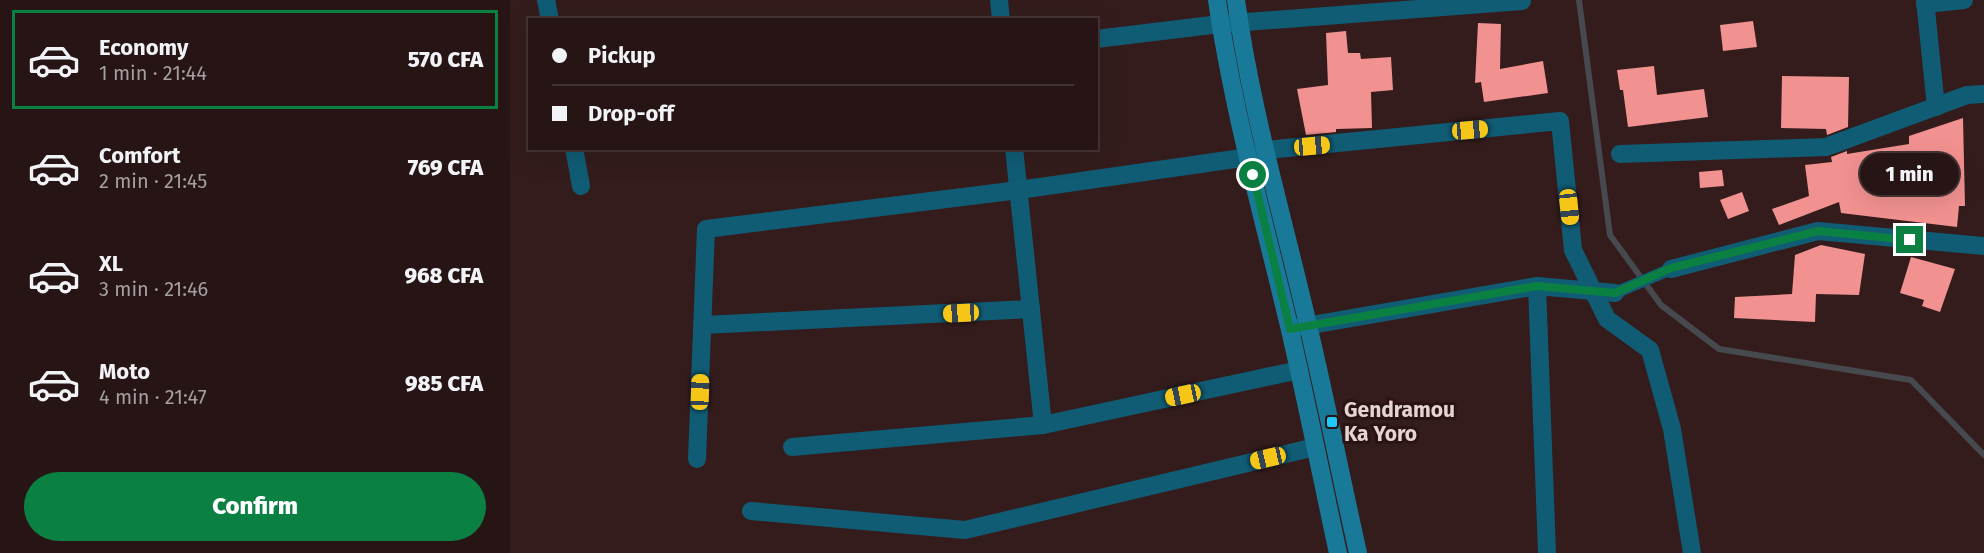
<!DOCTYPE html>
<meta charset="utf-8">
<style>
:root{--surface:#271515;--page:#322;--text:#f1f3f6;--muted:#a49fa0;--line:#433434;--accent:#0b8043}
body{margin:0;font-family:"Fira Sans",sans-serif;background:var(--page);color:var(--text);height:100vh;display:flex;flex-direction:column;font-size:22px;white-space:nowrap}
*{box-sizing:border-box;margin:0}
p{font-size:20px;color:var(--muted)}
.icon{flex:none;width:33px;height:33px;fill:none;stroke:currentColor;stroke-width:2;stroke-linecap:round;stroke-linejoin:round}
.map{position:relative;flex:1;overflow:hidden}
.sheet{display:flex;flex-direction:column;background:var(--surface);width:510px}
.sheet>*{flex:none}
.banner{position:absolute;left:18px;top:18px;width:570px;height:132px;border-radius:0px;box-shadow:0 6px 24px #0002,0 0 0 2px var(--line);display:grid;align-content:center;height:132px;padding:0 24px;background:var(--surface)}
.end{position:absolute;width:27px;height:27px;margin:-14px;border:8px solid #0b8043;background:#fff;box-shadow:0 0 0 3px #fff}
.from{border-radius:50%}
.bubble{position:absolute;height:42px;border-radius:21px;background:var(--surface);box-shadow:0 6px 24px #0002,0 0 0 2px var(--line);font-size:20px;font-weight:800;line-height:42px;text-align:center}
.car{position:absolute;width:18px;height:36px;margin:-18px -9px;border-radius:8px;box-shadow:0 0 4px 2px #0007;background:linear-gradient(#f5c518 24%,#345 0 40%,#f5c518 0 76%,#345 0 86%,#f5c518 0)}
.banner b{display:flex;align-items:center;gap:21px;height:57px;font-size:22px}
.banner b+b{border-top:2px solid var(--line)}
.banner i{width:15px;height:15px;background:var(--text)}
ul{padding:10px 0 0;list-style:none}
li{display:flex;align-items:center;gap:18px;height:99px;margin:0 12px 9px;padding:0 12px;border:3px solid transparent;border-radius:0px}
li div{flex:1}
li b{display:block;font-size:22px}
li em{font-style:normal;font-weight:800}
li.active{border-color:var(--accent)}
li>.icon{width:54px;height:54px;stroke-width:1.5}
.cta{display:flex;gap:12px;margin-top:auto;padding:12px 24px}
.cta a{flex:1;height:69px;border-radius:36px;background:var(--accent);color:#fff;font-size:24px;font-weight:800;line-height:69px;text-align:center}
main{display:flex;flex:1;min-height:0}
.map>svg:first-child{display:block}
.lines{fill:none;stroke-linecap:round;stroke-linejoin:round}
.stream{stroke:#46494d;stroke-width:6}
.building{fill:#f19190}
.lane{stroke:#105c75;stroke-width:12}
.street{stroke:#105c75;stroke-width:18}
.secondary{stroke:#187999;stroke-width:18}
.route{stroke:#0b8043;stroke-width:8}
.poi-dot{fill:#20c9fd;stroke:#2a1313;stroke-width:2}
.labels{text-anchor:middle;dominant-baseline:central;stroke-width:6;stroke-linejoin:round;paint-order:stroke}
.poi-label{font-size:21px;font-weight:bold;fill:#e5d4d3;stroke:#2a1313;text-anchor:start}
</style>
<main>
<section class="sheet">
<ul>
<li class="active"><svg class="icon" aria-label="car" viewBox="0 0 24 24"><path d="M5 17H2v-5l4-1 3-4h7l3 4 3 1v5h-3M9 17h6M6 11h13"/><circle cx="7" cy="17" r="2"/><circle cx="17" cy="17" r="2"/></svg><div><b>Economy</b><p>1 min · 21:44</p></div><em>570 CFA</em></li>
<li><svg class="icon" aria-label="car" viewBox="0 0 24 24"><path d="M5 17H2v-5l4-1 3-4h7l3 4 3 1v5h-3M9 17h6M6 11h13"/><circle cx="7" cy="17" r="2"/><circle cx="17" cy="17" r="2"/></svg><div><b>Comfort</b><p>2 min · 21:45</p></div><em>769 CFA</em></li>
<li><svg class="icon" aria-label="car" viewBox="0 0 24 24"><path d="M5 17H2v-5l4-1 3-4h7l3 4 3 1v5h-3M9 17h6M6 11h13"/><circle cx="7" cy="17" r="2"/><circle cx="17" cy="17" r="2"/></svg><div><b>XL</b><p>3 min · 21:46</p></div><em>968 CFA</em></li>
<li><svg class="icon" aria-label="car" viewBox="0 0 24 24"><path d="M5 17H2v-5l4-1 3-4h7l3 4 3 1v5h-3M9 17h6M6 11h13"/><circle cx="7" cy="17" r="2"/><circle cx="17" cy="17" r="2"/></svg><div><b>Moto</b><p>4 min · 21:47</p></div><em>985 CFA</em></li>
</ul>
<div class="cta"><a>Confirm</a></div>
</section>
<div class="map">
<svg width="1474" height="553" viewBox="0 0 1474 553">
<rect width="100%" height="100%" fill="#341c1c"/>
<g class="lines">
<!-- stream -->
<path class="stream" d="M 1069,0 L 1100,235 L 1151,305 L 1209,349 L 1401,380 L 1474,455"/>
</g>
<!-- building -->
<g class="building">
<path d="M 1243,21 L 1247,47 L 1213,51 L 1210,25 Z"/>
<path d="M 968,23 L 991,24 L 990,69 L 1033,61 L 1038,93 L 974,102 L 971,82 L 965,83 Z"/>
<path d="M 836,31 L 838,53 L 850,53 L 851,59 L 881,57 L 883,90 L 861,92 L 862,128 L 826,129 L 826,132 L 796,135 L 787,89 L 818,85 L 816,33 Z"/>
<path d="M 1144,66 L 1147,95 L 1194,89 L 1198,117 L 1118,127 L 1113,90 L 1110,90 L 1107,70 Z"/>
<path d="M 1272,76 L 1339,77 L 1338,127 L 1317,135 L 1316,129 L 1271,128 Z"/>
<path d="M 1453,118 L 1455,206 L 1449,206 L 1447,227 L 1331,213 L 1329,202 L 1269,225 L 1262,209 L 1299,196 L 1295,165 L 1322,162 L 1321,157 L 1337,151 L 1337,154 L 1399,144 L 1399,136 Z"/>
<path d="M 1212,170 L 1214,186 L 1190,188 L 1189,172 Z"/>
<path d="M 1232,192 L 1239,211 L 1218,219 L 1210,200 Z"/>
<path d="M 1311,245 L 1355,254 L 1349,295 L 1306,294 L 1305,322 L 1224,318 L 1225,297 L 1282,294 L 1285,255 Z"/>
<path d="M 1401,257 L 1445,269 L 1430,312 L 1412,306 L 1414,300 L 1390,293 Z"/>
</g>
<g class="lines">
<!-- lane -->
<path class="lane" d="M 1105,293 L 1161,269"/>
<!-- street -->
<g class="street">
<path d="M 36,0 L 40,20"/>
<path d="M 489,0 L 491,20"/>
<path d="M 1415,0 L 1426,107"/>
<path d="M 1415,4 L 1454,0"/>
<path d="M 586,39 L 710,24 L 1012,1"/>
<path d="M 64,148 L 71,186"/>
<path d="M 504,148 L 533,425"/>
<path d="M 1110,154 L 1316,147 L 1457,95 L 1474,94"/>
<path d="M 1161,269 L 1308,231 L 1474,246"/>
<path d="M 1027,286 L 1037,553"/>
<path d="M 193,325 L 521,309"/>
<path d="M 784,328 L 1027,286 L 1105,293"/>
<path d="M 282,447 L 533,425 L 789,370"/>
<path d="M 187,459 L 196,229 L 509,190 L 739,157 L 756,150 L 1050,121 L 1063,250 L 1097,319 L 1140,350 L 1162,429 L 1182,553"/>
<path d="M 241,511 L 455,530 L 805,447"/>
</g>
<!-- secondary -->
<g class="secondary">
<path d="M 707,0 C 723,111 754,220 780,330 C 797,404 812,479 828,553"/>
<path d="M 726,0 C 741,110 773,217 798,325 C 816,401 831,477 848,553"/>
</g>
</g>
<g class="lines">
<!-- route -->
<path class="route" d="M 743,175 L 780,329 L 1027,286 L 1105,293 L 1161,268 L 1308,231 L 1400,240"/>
</g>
<!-- markers -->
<rect class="poi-dot" x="816" y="416" width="12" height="12" rx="3"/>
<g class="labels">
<!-- poi labels -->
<g class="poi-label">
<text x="834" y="410">Gendramou<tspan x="834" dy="24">Ka Yoro</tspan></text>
</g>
</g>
</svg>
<i class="end from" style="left:743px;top:175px"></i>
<i class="end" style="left:1400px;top:240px"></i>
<div class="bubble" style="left:1350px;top:153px;width:99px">1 min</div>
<i class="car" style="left:960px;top:130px;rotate:85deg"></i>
<i class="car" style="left:802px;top:146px;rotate:85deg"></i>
<i class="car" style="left:1059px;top:207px;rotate:174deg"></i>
<i class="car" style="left:451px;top:313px;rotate:267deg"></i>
<i class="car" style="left:190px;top:392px;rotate:2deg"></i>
<i class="car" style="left:673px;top:395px;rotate:258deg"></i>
<i class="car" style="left:758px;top:458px;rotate:257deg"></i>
<div class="banner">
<b><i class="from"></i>Pickup</b>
<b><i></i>Drop-off</b>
</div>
</div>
</main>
